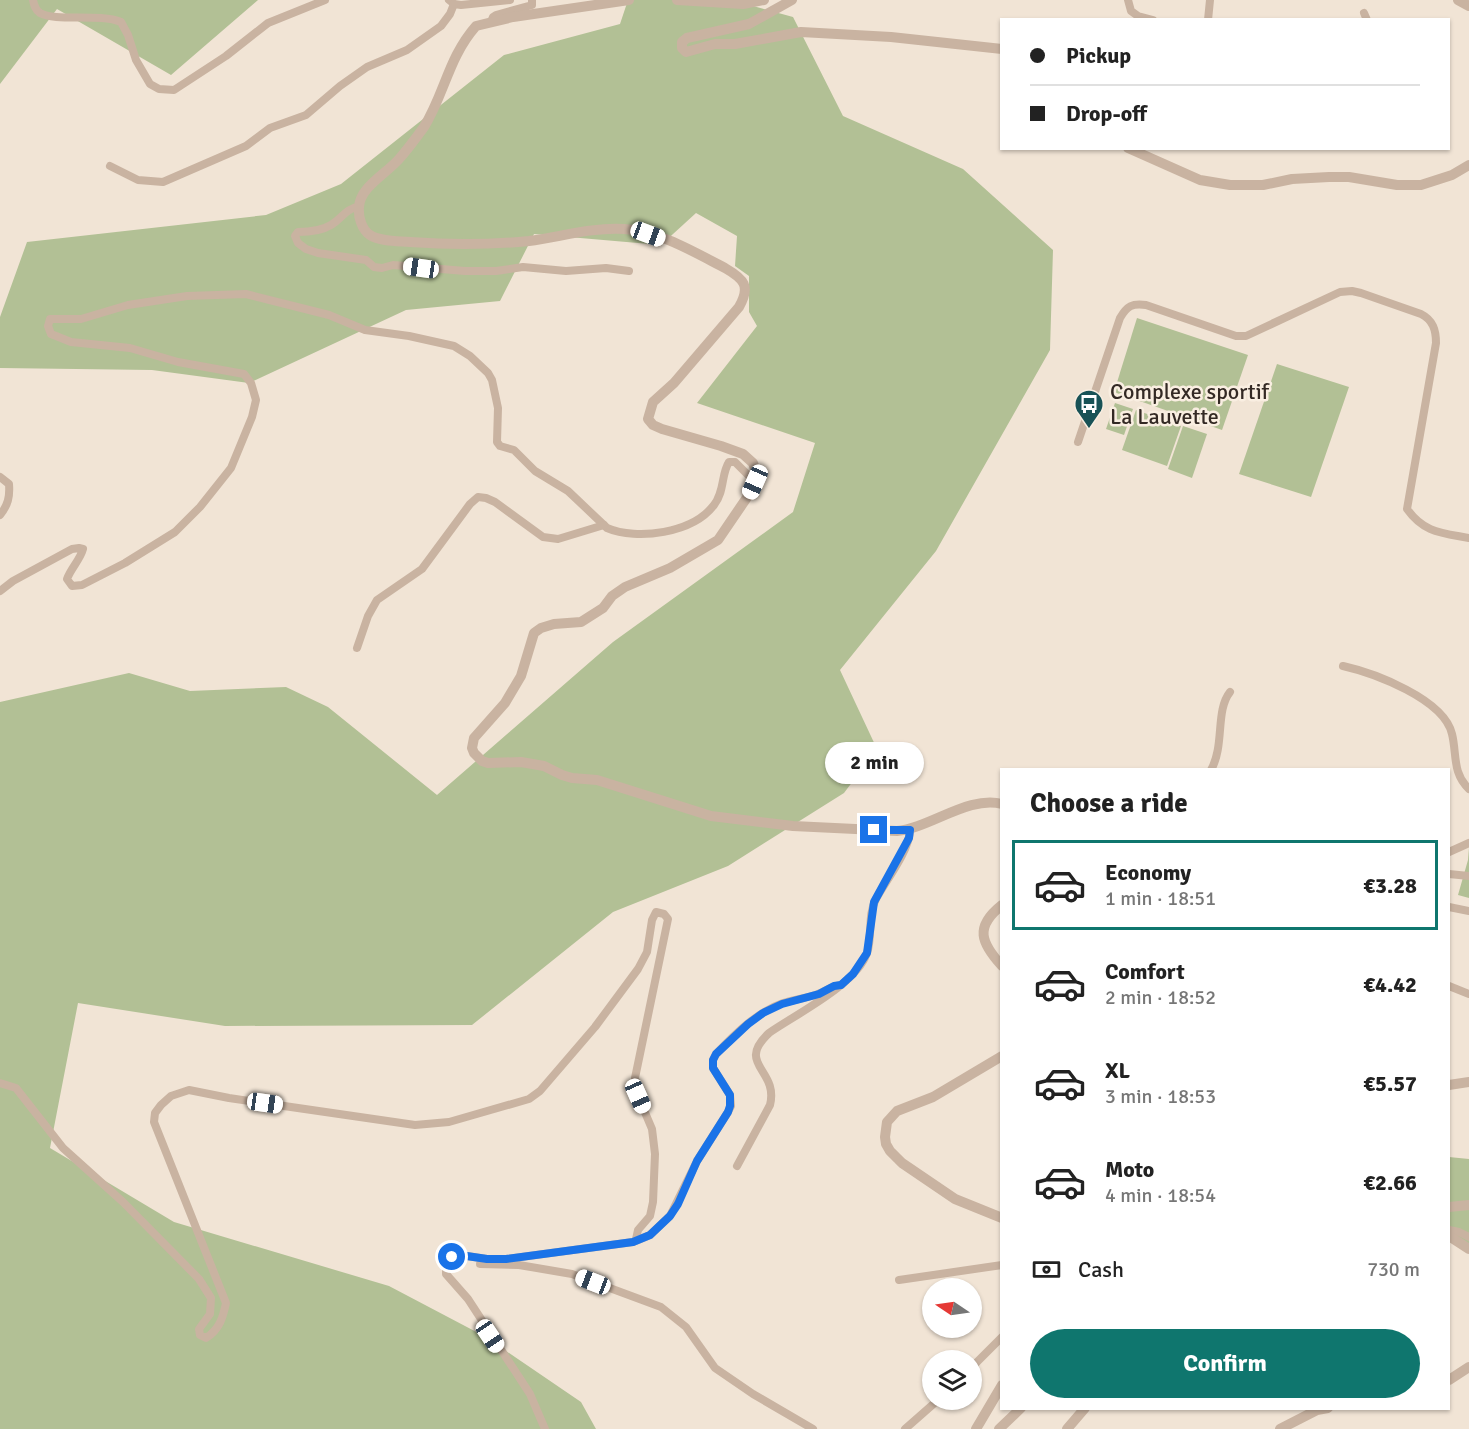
<!DOCTYPE html>
<meta charset="utf-8">
<style>
:root{--surface:#fff;--page:#f6f6f6;--text:#222;--muted:#767676;--line:#e0e0e0;--accent:#0f766e}
body{margin:0;font-family:Signika,sans-serif;background:var(--page);color:var(--text);height:100vh;display:flex;flex-direction:column;font-size:22px;white-space:nowrap}
*{box-sizing:border-box;margin:0}
p{font-size:20px;color:var(--muted)}
.icon{flex:none;width:33px;height:33px;fill:none;stroke:currentColor;stroke-width:2;stroke-linecap:round;stroke-linejoin:round}
.map{position:relative;flex:1;overflow:hidden}
.side{position:absolute;left:1000px;top:768px;width:450px;height:642px;display:flex;flex-direction:column;background:var(--surface);border-radius:0px;box-shadow:0 2px 4px #0004}
.side>*{flex:none}
.banner{position:absolute;left:1000px;top:18px;width:450px;height:132px;border-radius:0px;box-shadow:0 2px 4px #0004;display:grid;align-content:center;height:132px;padding:0 30px;background:var(--surface)}
.needle{width:39px;rotate:283deg}
.buttons{position:absolute;left:922px;top:1278px;display:grid;gap:12px}
.buttons a{display:grid;place-items:center;width:60px;height:60px;border-radius:50%;background:var(--surface);box-shadow:0 2px 4px #0004;font-size:30px}
.end{position:absolute;width:27px;height:27px;margin:-14px;border:8px solid #1a73e8;background:#fff;box-shadow:0 0 0 3px #fff}
.from{border-radius:50%}
.bubble{position:absolute;height:42px;border-radius:21px;background:var(--surface);box-shadow:0 2px 4px #0004;font-size:20px;font-weight:700;line-height:42px;text-align:center}
.car{position:absolute;width:18px;height:36px;margin:-18px -9px;border-radius:8px;box-shadow:0 0 4px 2px #0007;background:linear-gradient(#fff 24%,#345 0 40%,#fff 0 76%,#345 0 86%,#fff 0)}
.banner b{display:flex;align-items:center;gap:21px;height:57px;font-size:22px}
.banner b+b{border-top:2px solid var(--line)}
.banner i{width:15px;height:15px;background:var(--text)}
ul{padding:0;list-style:none}
li{display:flex;align-items:center;gap:18px;height:90px;margin:0 12px 9px;padding:0 18px;border:3px solid transparent;border-radius:0px}
li div{flex:1}
li b{display:block;font-size:22px}
li em{font-style:normal;font-weight:700}
li.active{border-color:var(--accent)}
li>.icon{width:54px;height:54px;stroke-width:1.5}
h2{padding:0 30px;font-size:27px;line-height:72px}
.pay{display:flex;align-items:center;gap:15px;height:66px;padding:0 30px;font-size:22px}
.pay p{margin-inline-start:auto}
.button{display:flex;gap:12px;margin-top:auto;padding:12px 30px}
.button a{flex:1;height:69px;border-radius:36px;background:var(--accent);color:#fff;font-size:24px;font-weight:700;line-height:69px;text-align:center}
.map>svg:first-child{display:block}
.green{fill:#b2c095}
.lines{fill:none;stroke-linecap:round;stroke-linejoin:round}
.minor{stroke:#c9b3a1;stroke-width:8}
.tertiary{stroke:#c9b3a1;stroke-width:10}
.route{stroke:#1a73e8;stroke-width:8}
.labels{text-anchor:middle;dominant-baseline:central;stroke-width:5;stroke-linejoin:round;paint-order:stroke}
.poi-label{font-size:22px;fill:#332924;stroke:#f9eee1;text-anchor:start}
</style>
<div class="map">
<svg width="1469" height="1429" viewBox="0 0 1469 1429">
<rect width="100%" height="100%" fill="#f1e4d5"/>
<!-- green -->
<g class="green">
<path d="M 0,0 L 258,0 L 171,75 L 57,9 L 0,84 Z"/>
<path d="M 628,0 L 731,0 L 793,17 L 843,116 L 963,169 L 1053,250 L 1050,350 L 936,551 L 840,670 L 877,749 L 844,793 L 728,866 L 613,912 L 472,1025 L 225,1026 L 78,1003 L 50,1148 L 174,1222 L 389,1286 L 484,1336 L 581,1402 L 596,1429 L 0,1429 L 0,702 L 129,673 L 190,691 L 286,687 L 328,707 L 437,795 L 613,642 L 793,512 L 815,443 L 697,403 L 757,326 L 749,312 L 749,276 L 735,266 L 737,236 L 696,213 L 661,245 L 534,234 L 500,301 L 406,310 L 249,383 L 152,370 L 0,368 L 0,317 L 27,242 L 266,215 L 341,184 L 504,55 L 620,24 Z"/>
<path d="M 1137,318 L 1248,355 L 1222,430 L 1114,392 Z"/>
<path d="M 1277,364 L 1349,387 L 1311,497 L 1239,474 Z"/>
<path d="M 1115,403 L 1133,409 L 1124,435 L 1106,429 Z"/>
<path d="M 1136,410 L 1181,426 L 1167,466 L 1122,450 Z"/>
<path d="M 1183,426 L 1207,434 L 1192,478 L 1168,469 Z"/>
<path d="M 1469,848 L 1469,898 L 1458,895 L 1468,860 Z"/>
<path d="M 1449,1157 L 1469,1159 L 1469,1249 L 1449,1241 Z"/>
</g>
<g class="lines">
<!-- minor -->
<g class="minor">
<path d="M 33,0 C 34,5 35,10 40,13 C 56,22 99,13 121,22 L 128,35 L 136,60 L 150,84 L 159,89 L 174,90 L 226,56 L 268,23 L 325,0"/>
<path d="M 449,0 L 454,4 L 461,5 L 510,0"/>
<path d="M 1128,0 L 1131,11 L 1138,16 L 1153,20"/>
<path d="M 1364,13 L 1367,20"/>
<path d="M 1208,20 L 1210,0"/>
<path d="M 491,22 L 493,17 L 496,15 L 532,5 L 532,0"/>
<path d="M 110,166 L 138,180 L 163,182 L 246,146 L 270,128 L 306,115 L 340,86 L 367,67 L 407,50 L 441,26 L 450,14 L 454,4"/>
<path d="M 359,206 C 344,210 343,218 331,225 C 321,231 310,232 298,232 L 295,236 L 298,243 L 306,249 L 318,253 L 366,260 L 374,267 L 382,268 L 393,265 L 465,271 L 496,271 L 523,267 L 566,271 L 606,268 L 629,271"/>
<path d="M 1078,442 L 1120,318 C 1127,306 1132,303 1146,305 L 1236,336 L 1246,336 L 1340,292 L 1352,291 L 1361,293 L 1421,314 C 1433,320 1436,330 1436,343 L 1407,509 C 1424,533 1442,533 1469,538"/>
<path d="M 0,477 L 9,484 C 10,497 8,505 0,515"/>
<path d="M 0,591 L 13,581 L 72,549 L 79,548 L 83,549 C 80,560 71,568 67,579 L 72,586 L 82,585 L 125,563 L 175,532 L 200,507 L 231,468 L 252,417 L 256,400 L 251,383 L 244,374 L 178,362 L 130,348 L 71,342 L 51,334 L 48,326 L 50,319 L 81,319 L 128,305 L 187,296 L 246,294 L 329,315 L 365,330 L 409,336 L 454,346 L 470,356 L 488,373 L 492,380 L 498,408 L 497,442 L 500,446 L 514,450 L 535,471 L 568,491 L 607,528 C 637,541 693,533 714,505 C 725,491 721,474 729,462 L 735,462 L 755,482"/>
<path d="M 357,648 L 368,616 L 377,600 L 422,569 L 470,504 L 478,497 L 486,498 L 495,502 L 543,537 L 558,539 L 604,525"/>
<path d="M 1343,666 C 1374,673 1444,699 1452,734 C 1457,754 1452,773 1469,789"/>
<path d="M 1211,770 C 1225,745 1215,711 1230,692"/>
<path d="M 1449,852 L 1469,843"/>
<path d="M 1449,874 L 1469,876"/>
<path d="M 1449,907 L 1469,911"/>
<path d="M 1449,986 L 1469,994"/>
<path d="M 0,1083 L 16,1088 L 63,1148 L 123,1202 L 199,1279 L 211,1298 L 210,1314 L 199,1329 L 200,1335 L 206,1338 C 220,1329 223,1317 226,1303 L 154,1122 L 155,1113 L 161,1105 L 171,1096 L 189,1090 L 229,1098 L 415,1125 L 449,1122 L 529,1099 L 540,1091 L 595,1027 L 638,969 L 647,952 L 652,920 L 656,912 L 664,914 L 668,919 L 635,1078 L 638,1096 L 652,1129 L 655,1154 L 653,1202 L 650,1216 L 638,1230 L 636,1239"/>
<path d="M 737,1166 L 770,1105 C 779,1069 735,1065 769,1033 C 796,1014 856,985 867,953 C 873,936 867,915 876,899 C 886,880 909,852 910,830"/>
<path d="M 1449,1230 L 1459,1232 L 1469,1237"/>
<path d="M 480,1264 L 519,1265 L 572,1274 L 661,1307 L 686,1327 L 715,1368 L 753,1394 L 813,1429"/>
<path d="M 899,1280 L 1002,1265"/>
<path d="M 972,1367 L 1002,1337"/>
<path d="M 545,1429 L 530,1394 L 468,1299 L 446,1274 L 446,1266 L 450,1263 L 450,1259 L 460,1255 L 487,1259 L 506,1259 L 633,1242 L 650,1235 L 670,1216 L 697,1161 L 728,1112 L 731,1106 L 730,1095 L 713,1068 L 713,1060 L 716,1054 C 735,1034 757,1012 783,1003 C 794,1000 805,998 815,995 C 824,992 831,986 841,985"/>
<path d="M 905,1429 L 938,1400"/>
</g>
<!-- tertiary -->
<g class="tertiary">
<path d="M 629,0 L 513,17 L 476,26 C 448,58 445,93 424,127 C 416,138 408,149 399,159 C 386,174 360,187 359,207 C 358,217 362,230 370,235 C 381,242 398,241 410,242 C 450,245 489,245 529,241 C 560,237 592,227 624,229 C 659,231 694,252 725,268 C 744,279 751,286 739,307 L 674,383 L 653,402 L 648,419 L 653,425 L 662,429 L 721,446 L 743,454 L 753,463 L 757,474 L 750,493 L 718,540 L 670,568 L 625,587 L 612,596 L 603,608 L 581,622 L 554,624 L 541,628 L 534,633 L 521,676 L 505,703 L 474,738 L 472,748 L 474,753 L 482,761 L 488,763 L 521,762 L 544,766 L 562,775 L 572,778 L 597,780 L 711,816 L 793,826 L 897,831 C 930,828 969,795 1002,804"/>
<path d="M 677,0 L 743,4 L 764,0"/>
<path d="M 792,0 L 749,24 L 687,38 L 682,42 L 682,48 L 686,52 L 715,44 L 735,44 L 801,32 L 891,37 L 1002,49"/>
<path d="M 1458,0 L 1469,6"/>
<path d="M 1128,148 L 1200,180 L 1230,185 L 1263,185 L 1292,179 L 1329,177 L 1349,177 L 1397,185 L 1421,185 L 1452,175 L 1469,165"/>
<path d="M 1002,905 C 974,927 981,943 1002,966"/>
<path d="M 1002,1056 L 933,1097 L 897,1111 L 887,1122 L 885,1137 L 886,1144 L 890,1151 L 902,1163 L 955,1199 L 1002,1218"/>
<path d="M 1449,1085 L 1469,1082"/>
<path d="M 1449,1207 L 1469,1205"/>
<path d="M 1449,1236 L 1469,1249"/>
<path d="M 1449,1380 L 1469,1367"/>
<path d="M 976,1429 L 1002,1385"/>
<path d="M 999,1429 L 1021,1408"/>
<path d="M 1067,1429 L 1085,1408"/>
<path d="M 1280,1429 L 1317,1410 L 1328,1408"/>
</g>
</g>
<g class="lines">
<!-- route -->
<path class="route" d="M 452,1257 L 460,1255 L 487,1259 L 506,1259 L 633,1242 L 650,1235 L 670,1216 L 678,1204 L 697,1161 L 728,1112 L 730,1106 L 730,1095 L 713,1068 L 713,1060 L 716,1054 L 748,1024 L 763,1013 L 782,1004 L 819,994 L 834,986 L 841,985 L 853,974 L 867,953 L 874,902 L 909,838 L 910,830 L 874,830"/>
</g>
<!-- icons -->
<defs>
<g id="bus-pin" transform="scale(1.5)"><path d="M0 17L-7.5 6A9.5 9.5 0 1 1 7.5 6Z" fill="#185256" stroke="#f9eee1"/><path d="M-5-6H5V4H4V6H2V4H-2V6H-4V4H-5ZM-3.5-4V0h7V-4ZM-3.5 1.2v1.5H-2V1.2ZM2 1.2v1.5H3.5V1.2Z" fill="#fff"/></g>
</defs>
<g fill-rule="evenodd">
<use href="#bus-pin" x="1089" y="404"/>
</g>
<g class="labels">
<!-- poi labels -->
<g class="poi-label">
<text x="1110" y="391">Complexe sportif<tspan x="1110" dy="25">La Lauvette</tspan></text>
</g>
</g>
</svg>
<div class="buttons">
<a><svg class="needle" viewBox="-14 -14 28 28"><path d="M0-13l5 13h-10z" fill="#e53935"/><path d="M0 13l5-13h-10z" fill="#767676"/></svg></a>
<a><svg class="icon" aria-label="layers" viewBox="0 0 24 24"><path d="M12 4l9 5-9 5-9-5zM3 14l9 5 9-5"/></svg></a>
</div>
<i class="end from" style="left:452px;top:1257px"></i>
<i class="end" style="left:874px;top:830px"></i>
<div class="bubble" style="left:825px;top:742px;width:99px">2 min</div>
<i class="car" style="left:648px;top:234px;rotate:110deg"></i>
<i class="car" style="left:421px;top:268px;rotate:278deg"></i>
<i class="car" style="left:755px;top:482px;rotate:204deg"></i>
<i class="car" style="left:638px;top:1096px;rotate:156deg"></i>
<i class="car" style="left:265px;top:1103px;rotate:98deg"></i>
<i class="car" style="left:593px;top:1282px;rotate:291deg"></i>
<i class="car" style="left:490px;top:1336px;rotate:146deg"></i>
<div class="banner">
<b><i class="from"></i>Pickup</b>
<b><i></i>Drop-off</b>
</div>
<section class="side">
<h2>Choose a ride</h2>
<ul>
<li class="active"><svg class="icon" aria-label="car" viewBox="0 0 24 24"><path d="M5 17H2v-5l4-1 3-4h7l3 4 3 1v5h-3M9 17h6M6 11h13"/><circle cx="7" cy="17" r="2"/><circle cx="17" cy="17" r="2"/></svg><div><b>Economy</b><p>1 min · 18:51</p></div><em>€3.28</em></li>
<li><svg class="icon" aria-label="car" viewBox="0 0 24 24"><path d="M5 17H2v-5l4-1 3-4h7l3 4 3 1v5h-3M9 17h6M6 11h13"/><circle cx="7" cy="17" r="2"/><circle cx="17" cy="17" r="2"/></svg><div><b>Comfort</b><p>2 min · 18:52</p></div><em>€4.42</em></li>
<li><svg class="icon" aria-label="car" viewBox="0 0 24 24"><path d="M5 17H2v-5l4-1 3-4h7l3 4 3 1v5h-3M9 17h6M6 11h13"/><circle cx="7" cy="17" r="2"/><circle cx="17" cy="17" r="2"/></svg><div><b>XL</b><p>3 min · 18:53</p></div><em>€5.57</em></li>
<li><svg class="icon" aria-label="car" viewBox="0 0 24 24"><path d="M5 17H2v-5l4-1 3-4h7l3 4 3 1v5h-3M9 17h6M6 11h13"/><circle cx="7" cy="17" r="2"/><circle cx="17" cy="17" r="2"/></svg><div><b>Moto</b><p>4 min · 18:54</p></div><em>€2.66</em></li>
</ul>
<div class="pay"><svg class="icon" aria-label="cash" viewBox="0 0 24 24"><path d="M3 7h18v10H3z"/><circle cx="12" cy="12" r="2"/></svg>Cash<p>730 m</p></div>
<div class="button"><a>Confirm</a></div>
</section>
</div>
